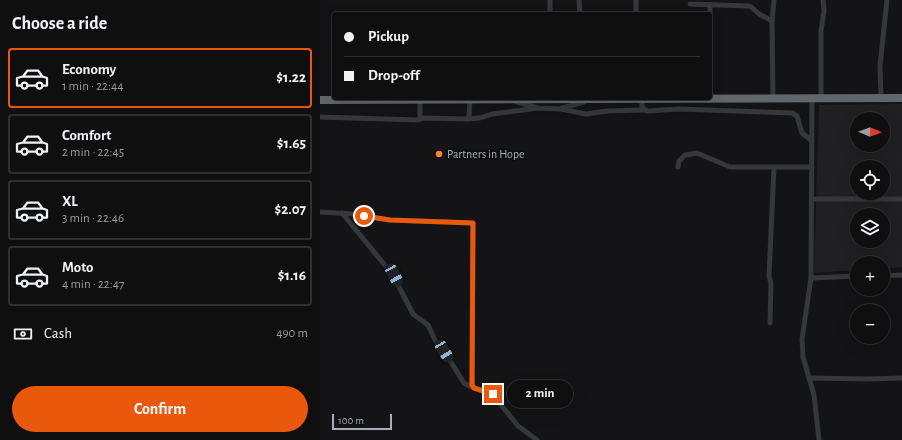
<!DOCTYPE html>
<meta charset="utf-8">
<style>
:root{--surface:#0f0f10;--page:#181819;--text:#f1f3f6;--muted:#9b9c9f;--line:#2f2f30;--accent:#ea580c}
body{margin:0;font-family:"Alegreya Sans",sans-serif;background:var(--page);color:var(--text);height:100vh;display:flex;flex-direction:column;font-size:15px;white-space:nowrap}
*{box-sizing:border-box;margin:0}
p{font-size:13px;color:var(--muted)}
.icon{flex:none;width:22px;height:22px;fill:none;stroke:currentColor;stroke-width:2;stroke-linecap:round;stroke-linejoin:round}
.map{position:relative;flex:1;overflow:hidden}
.panel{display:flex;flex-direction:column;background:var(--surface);width:320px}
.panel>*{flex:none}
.guide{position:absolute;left:12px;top:12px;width:380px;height:88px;border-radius:4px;box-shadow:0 4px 16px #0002,0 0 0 1px var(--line);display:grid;align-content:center;height:88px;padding:0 12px;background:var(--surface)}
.needle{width:26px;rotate:91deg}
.tools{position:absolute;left:530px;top:112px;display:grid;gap:8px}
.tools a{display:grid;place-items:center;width:40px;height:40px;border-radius:50%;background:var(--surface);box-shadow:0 4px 16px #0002,0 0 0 1px var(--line);font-size:20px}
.scale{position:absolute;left:12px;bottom:10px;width:60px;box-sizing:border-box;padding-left:4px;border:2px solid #a5aeb6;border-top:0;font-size:11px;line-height:14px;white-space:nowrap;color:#a5aeb6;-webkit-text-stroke:3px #0f0f11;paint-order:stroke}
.end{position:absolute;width:18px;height:18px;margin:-9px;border:5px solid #ea580c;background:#fff;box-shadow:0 0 0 2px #fff}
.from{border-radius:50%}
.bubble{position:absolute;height:28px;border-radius:14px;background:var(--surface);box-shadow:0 4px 16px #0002,0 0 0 1px var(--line);font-size:13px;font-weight:600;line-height:28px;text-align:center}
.car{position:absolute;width:12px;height:24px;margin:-12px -6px;border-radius:5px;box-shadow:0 0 3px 1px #0007;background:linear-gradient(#222 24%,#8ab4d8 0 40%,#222 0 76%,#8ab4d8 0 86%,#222 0)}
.guide b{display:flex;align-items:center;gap:14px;height:38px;font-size:15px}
.guide b+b{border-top:1px solid var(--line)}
.guide i{width:10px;height:10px;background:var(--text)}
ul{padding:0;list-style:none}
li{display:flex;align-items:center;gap:12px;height:60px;margin:0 8px 6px;padding:0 4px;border:2px solid var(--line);border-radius:4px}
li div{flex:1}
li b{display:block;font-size:15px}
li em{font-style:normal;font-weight:600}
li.on{border-color:var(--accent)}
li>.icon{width:36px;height:36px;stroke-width:1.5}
h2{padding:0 12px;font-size:18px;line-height:48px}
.pay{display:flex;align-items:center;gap:10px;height:44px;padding:0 12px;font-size:15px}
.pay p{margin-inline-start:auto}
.button{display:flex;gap:8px;margin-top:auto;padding:8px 12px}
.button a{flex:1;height:46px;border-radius:24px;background:var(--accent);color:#fff;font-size:16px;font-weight:600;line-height:46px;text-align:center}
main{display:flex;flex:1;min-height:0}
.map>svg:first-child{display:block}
.built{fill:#202023;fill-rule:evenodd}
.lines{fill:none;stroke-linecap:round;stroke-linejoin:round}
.minor{stroke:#35373b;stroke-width:5}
.highway{stroke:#61666c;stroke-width:8}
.route{stroke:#ea580c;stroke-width:5}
.poi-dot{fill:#f6862b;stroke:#0f0f11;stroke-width:1.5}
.labels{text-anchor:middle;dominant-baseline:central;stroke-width:4;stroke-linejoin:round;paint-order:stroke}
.poi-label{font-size:12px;fill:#a5aeb6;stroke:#0f0f11;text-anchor:start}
</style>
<main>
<section class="panel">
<h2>Choose a ride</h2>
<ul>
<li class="on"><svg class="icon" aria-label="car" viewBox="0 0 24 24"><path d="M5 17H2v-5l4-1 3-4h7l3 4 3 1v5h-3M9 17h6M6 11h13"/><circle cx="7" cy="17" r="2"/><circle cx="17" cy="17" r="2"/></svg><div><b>Economy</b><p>1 min · 22:44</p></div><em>$1.22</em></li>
<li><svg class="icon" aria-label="car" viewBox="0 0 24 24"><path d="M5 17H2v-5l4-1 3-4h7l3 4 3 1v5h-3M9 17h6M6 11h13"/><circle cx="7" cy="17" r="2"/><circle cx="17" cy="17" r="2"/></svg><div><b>Comfort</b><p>2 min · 22:45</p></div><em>$1.65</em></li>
<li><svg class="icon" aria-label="car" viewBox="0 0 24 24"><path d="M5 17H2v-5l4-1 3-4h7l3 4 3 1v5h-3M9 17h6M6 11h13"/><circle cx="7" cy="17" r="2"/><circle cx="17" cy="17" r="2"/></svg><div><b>XL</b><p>3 min · 22:46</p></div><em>$2.07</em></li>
<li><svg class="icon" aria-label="car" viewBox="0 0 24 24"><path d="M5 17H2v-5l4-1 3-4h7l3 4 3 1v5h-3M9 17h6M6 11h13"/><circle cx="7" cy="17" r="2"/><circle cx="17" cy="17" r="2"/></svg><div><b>Moto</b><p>4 min · 22:47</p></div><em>$1.16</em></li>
</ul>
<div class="pay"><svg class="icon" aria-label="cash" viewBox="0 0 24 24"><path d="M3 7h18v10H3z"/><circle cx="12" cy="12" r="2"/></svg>Cash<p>490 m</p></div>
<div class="button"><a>Confirm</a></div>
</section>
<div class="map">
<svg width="582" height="440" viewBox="0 0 582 440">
<rect width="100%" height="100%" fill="#141416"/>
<!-- built -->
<path class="built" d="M 582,104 L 582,267 L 563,269 L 563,263 L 537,263 L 537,270 L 494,273 L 499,105 ZM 537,119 L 563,119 L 563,145 L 537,145 ZM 537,167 L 563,167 L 563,193 L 537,193 ZM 537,215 L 563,215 L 563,241 L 537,241 Z"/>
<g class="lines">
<!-- minor -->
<g class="minor">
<path d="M 259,0 L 260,14"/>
<path d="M 370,4 L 430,6 L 439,14 L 452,21"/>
<path d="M 230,14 L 230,0"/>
<path d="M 316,14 L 316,0"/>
<path d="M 390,14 L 390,5"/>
<path d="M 492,98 L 491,278 L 482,339 L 483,357 L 494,395 L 499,440"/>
<path d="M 501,98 L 501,31 L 504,11 L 503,0"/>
<path d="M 561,98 L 560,66 L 567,0"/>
<path d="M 322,99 L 322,107 L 327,111 L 358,109 L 472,113 L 477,116 L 482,133 L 492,141"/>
<path d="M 453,99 L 452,21 L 454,0"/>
<path d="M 100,100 L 100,118"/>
<path d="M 197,102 L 215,107"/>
<path d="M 242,108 L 264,102"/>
<path d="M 0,117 L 98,120 L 103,118 L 147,119 L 149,116 L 150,100"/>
<path d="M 147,119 L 160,118 L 172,114 L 218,108 L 241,109 L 266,114 L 287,111 L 325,110"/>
<path d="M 358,167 L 359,161 L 365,155 L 377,153 L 410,167 L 492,167"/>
<path d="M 492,199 L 582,199"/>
<path d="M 0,212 L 33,214 L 70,220 L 153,223 L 152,385 L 154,388 L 173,395 L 198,426 L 217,440"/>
<path d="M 22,213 L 73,275 L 93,314 L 108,325 L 116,342 L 124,351 L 144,383 L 153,388"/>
<path d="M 563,276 L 582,275"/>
<path d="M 491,278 L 537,276"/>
<path d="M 450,323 L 451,284 L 449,276 L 454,167"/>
<path d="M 489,378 L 547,379 L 582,378"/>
</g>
<!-- highway -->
<path class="highway" d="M 0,100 L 582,98"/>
</g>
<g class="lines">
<!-- route -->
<path class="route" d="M 44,216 L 70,220 L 153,223 L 152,385 L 154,388 L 173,394"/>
</g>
<!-- markers -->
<circle class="poi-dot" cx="119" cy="154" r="4"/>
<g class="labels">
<!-- poi labels -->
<g class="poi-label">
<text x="127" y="154">Partners in Hope</text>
</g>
</g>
</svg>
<div class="tools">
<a><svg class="needle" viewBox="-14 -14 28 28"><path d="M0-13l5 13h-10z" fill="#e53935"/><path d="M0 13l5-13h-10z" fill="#9b9c9f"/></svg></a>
<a><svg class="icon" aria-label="locate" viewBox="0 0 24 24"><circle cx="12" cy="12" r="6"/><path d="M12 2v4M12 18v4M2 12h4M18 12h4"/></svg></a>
<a><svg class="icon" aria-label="layers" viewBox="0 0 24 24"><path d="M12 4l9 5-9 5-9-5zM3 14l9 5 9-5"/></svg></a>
<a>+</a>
<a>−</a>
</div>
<div class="scale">100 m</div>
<i class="end from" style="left:44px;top:216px"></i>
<i class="end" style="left:173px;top:394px"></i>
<div class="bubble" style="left:187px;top:380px;width:66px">2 min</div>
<i class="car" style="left:74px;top:275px;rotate:152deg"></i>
<i class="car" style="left:124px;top:351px;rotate:149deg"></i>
<div class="guide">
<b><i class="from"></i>Pickup</b>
<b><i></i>Drop-off</b>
</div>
</div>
</main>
